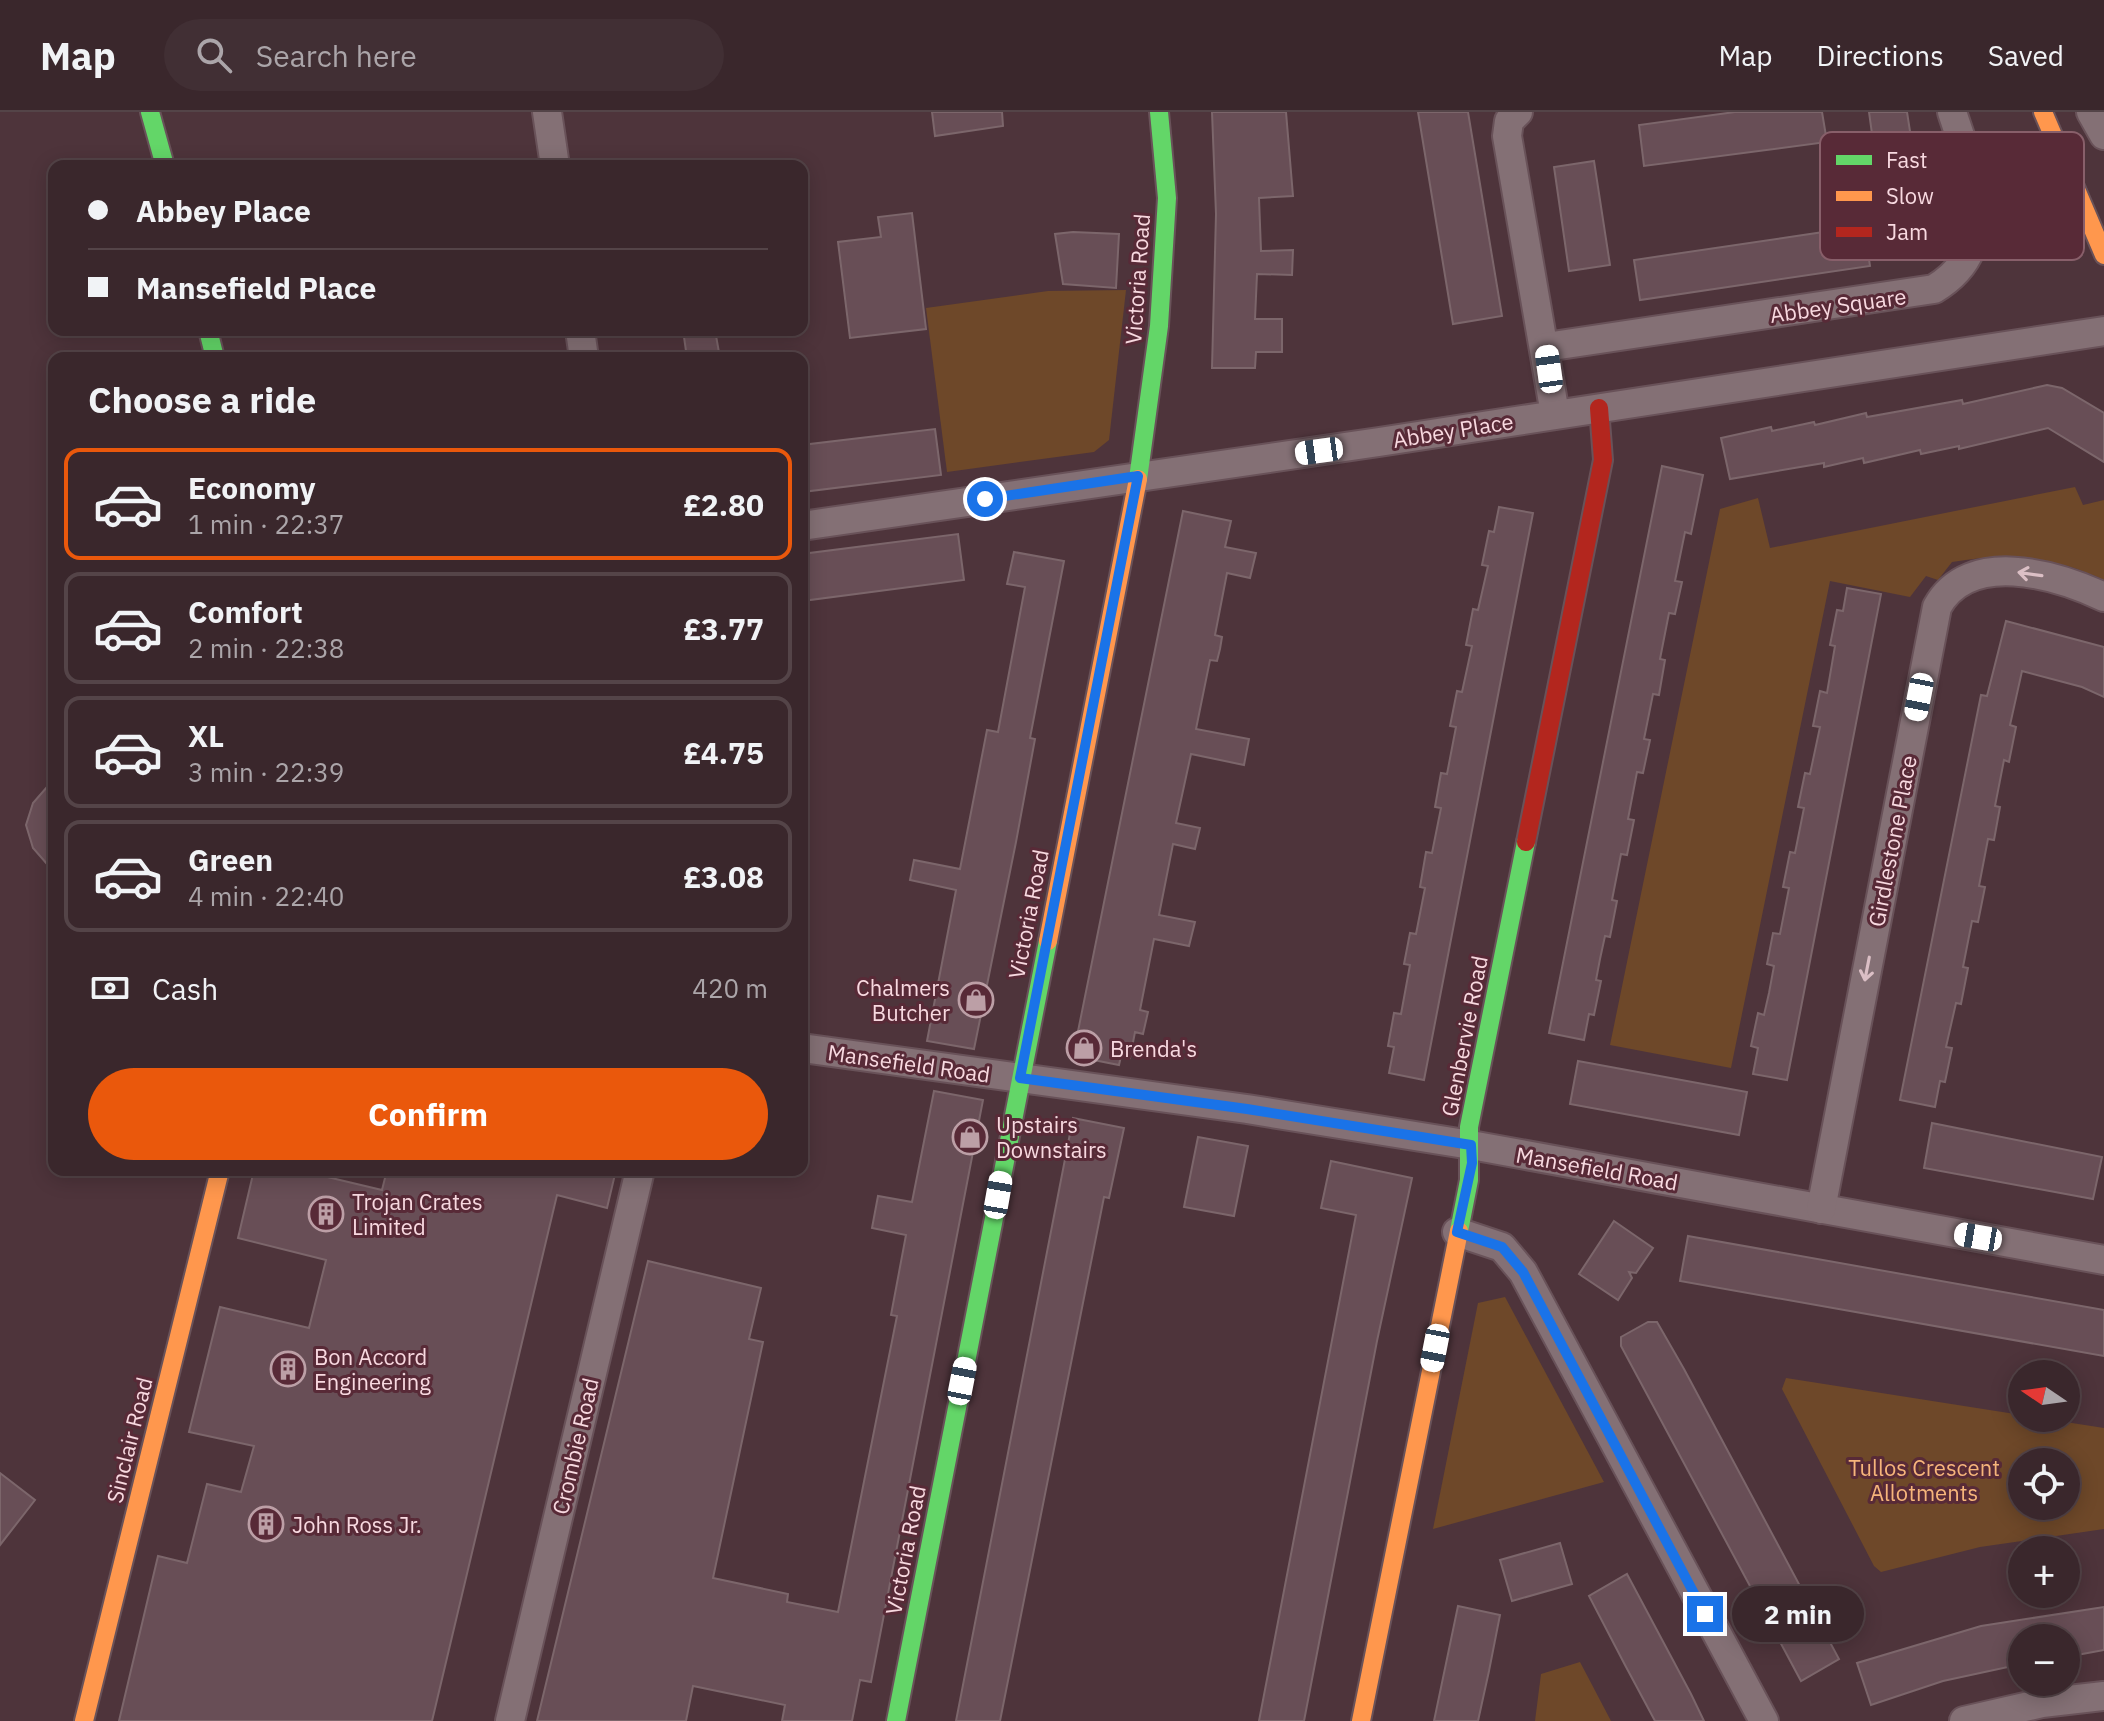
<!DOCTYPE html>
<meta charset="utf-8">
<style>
:root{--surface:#3a272c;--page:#412f34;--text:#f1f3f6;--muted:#aba5a9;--line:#544448;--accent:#ea580c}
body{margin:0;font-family:"IBM Plex Sans",sans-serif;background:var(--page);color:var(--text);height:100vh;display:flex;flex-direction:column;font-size:30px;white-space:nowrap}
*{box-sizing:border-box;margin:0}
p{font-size:26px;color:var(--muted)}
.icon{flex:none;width:44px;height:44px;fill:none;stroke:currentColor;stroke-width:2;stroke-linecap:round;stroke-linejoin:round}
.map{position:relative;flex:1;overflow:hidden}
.side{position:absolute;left:48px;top:240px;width:760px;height:824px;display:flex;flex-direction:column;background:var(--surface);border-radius:16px;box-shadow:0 4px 20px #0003,0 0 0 2px var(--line)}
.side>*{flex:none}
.guide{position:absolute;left:48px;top:48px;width:760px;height:176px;border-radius:16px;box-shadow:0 4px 20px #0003,0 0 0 2px var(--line);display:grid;align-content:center;height:176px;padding:0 40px;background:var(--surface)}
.needle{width:52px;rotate:283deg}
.buttons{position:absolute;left:2008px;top:1248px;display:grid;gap:16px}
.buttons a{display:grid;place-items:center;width:72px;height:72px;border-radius:50%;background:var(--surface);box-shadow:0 4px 20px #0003,0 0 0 2px var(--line);font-size:40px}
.end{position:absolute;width:36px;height:36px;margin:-18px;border:10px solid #1a73e8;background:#fff;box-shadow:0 0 0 4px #fff}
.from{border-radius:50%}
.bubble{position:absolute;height:56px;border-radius:28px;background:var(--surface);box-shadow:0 4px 20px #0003,0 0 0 2px var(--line);font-size:26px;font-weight:700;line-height:56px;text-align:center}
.car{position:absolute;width:24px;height:48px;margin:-24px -12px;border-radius:10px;box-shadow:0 0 6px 2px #0007;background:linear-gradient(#fff 24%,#345 0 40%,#fff 0 76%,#345 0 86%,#fff 0)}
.guide b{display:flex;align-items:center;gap:28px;height:76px;font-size:30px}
.guide b+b{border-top:2px solid var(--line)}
.guide i{width:20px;height:20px;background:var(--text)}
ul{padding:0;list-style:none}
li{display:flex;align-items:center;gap:24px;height:112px;margin:0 16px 12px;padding:0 24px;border:4px solid var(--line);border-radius:16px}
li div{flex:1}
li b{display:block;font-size:30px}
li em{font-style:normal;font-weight:700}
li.current{border-color:var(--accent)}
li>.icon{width:72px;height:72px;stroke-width:1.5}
h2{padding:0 40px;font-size:36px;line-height:96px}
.pay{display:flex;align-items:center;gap:20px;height:88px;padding:0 40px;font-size:30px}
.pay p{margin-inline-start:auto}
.action{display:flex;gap:16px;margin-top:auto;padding:16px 40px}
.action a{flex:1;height:92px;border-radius:48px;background:var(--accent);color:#fff;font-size:32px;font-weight:700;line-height:92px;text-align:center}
header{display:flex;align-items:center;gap:48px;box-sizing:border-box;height:112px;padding:0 40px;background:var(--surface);border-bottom:2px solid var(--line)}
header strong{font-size:38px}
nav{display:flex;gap:44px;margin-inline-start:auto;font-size:28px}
.search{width:560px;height:72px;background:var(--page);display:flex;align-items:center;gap:20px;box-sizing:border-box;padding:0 28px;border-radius:44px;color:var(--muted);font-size:30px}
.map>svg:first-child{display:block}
.green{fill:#6e4829;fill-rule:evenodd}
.building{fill:#684e56;stroke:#7c666b;stroke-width:2}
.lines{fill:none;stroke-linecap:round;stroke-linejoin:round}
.street-casing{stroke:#695259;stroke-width:32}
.fast-casing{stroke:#695259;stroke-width:22}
.slow-casing{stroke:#695259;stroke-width:22}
.jam-casing{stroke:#695259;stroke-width:22}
.street{stroke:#847075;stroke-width:28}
.fast{stroke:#63d668;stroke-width:18}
.slow{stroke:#ff974d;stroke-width:18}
.jam{stroke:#b3261e;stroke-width:18}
.oneway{stroke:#dbbfc5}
.route{stroke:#1a73e8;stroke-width:10}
.labels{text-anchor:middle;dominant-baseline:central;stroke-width:6;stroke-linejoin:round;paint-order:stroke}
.street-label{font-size:22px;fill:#f8d9e0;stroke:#582a37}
.poi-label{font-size:22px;fill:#f8d9e0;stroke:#582a37;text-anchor:start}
.park-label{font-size:22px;fill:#f6b57b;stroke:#582a37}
.key{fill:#582a37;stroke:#885f6a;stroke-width:2}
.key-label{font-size:22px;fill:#f8d9e0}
</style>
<header>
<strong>Map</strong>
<div class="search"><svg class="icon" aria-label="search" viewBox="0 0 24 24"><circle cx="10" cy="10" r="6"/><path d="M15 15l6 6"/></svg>Search here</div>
<nav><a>Map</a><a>Directions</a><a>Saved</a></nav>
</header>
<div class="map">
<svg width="2104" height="1609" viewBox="0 0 2104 1609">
<rect width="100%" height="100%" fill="#4e343b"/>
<!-- green -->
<g class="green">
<path d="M 1126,178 L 1109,328 L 1094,340 L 947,360 L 926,196 L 1048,179 Z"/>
<path d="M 2075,375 L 2083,393 L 2104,388 L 2104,468 C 2052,444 2008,440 1952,450 L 1938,468 L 1926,464 L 1910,485 L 1830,469 L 1731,956 L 1610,933 L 1720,397 L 1758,386 L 1770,436 Z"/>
<path d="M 1505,1185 L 1604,1370 L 1433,1417 L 1478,1191 Z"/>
<path d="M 1786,1266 L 2104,1316 L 2104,1417 L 1980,1435 L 1881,1460 L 1874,1454 L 1782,1277 ZM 2066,1350 L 2066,1394 L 2022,1394 L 2022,1350 Z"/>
<path d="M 1580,1550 L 1611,1609 L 1535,1609 L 1541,1562 Z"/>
</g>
<!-- building -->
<g class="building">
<path d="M 932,0 L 1002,0 L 1003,14 L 935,24 Z"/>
<path d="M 1212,0 L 1286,0 L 1293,84 L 1259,86 L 1261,139 L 1293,138 L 1292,163 L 1257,162 L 1255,207 L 1282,207 L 1282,240 L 1256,240 L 1255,256 L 1212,256 L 1216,102 Z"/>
<path d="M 1418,0 L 1468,0 L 1502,204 L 1453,212 Z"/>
<path d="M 1735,0 L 1822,0 L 1827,30 L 1644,54 L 1639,13 Z"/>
<path d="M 1869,0 L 1907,0 L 1914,45 L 1928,43 L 1939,120 L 1899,125 L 1889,49 L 1876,51 Z"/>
<path d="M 1594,49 L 1610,153 L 1569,159 L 1554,55 Z"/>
<path d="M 912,101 L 926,217 L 850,226 L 838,130 L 881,125 L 878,105 Z"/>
<path d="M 1864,114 L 1870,154 L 1640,188 L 1634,148 Z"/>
<path d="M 1073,120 L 1119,122 L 1116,176 L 1063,172 L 1055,122 Z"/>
<path d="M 683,218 L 715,218 L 720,246 L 687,246 Z"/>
<path d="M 2047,273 L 2062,276 L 2104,301 L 2104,350 L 2048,316 L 1959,337 L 1959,334 L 1921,342 L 1920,338 L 1864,351 L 1863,346 L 1824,355 L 1824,351 L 1730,367 L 1721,326 L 1771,315 L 1772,319 L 1814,310 L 1815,313 L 1866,301 L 1867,305 L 1962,288 L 1963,292 Z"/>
<path d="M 935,317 L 941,363 L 802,380 L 802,333 Z"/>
<path d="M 1662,354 L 1703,363 L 1691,422 L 1685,420 L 1675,469 L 1682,470 L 1675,502 L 1669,501 L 1660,547 L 1665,548 L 1659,583 L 1653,582 L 1644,627 L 1650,628 L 1643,661 L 1637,660 L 1628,707 L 1634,708 L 1627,743 L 1621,742 L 1612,788 L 1617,789 L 1610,825 L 1605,824 L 1600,847 L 1596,868 L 1601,869 L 1594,903 L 1589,902 L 1584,928 L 1549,921 Z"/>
<path d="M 1499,395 L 1533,401 L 1424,968 L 1389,961 L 1394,935 L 1388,934 L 1394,901 L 1401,902 L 1410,853 L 1404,852 L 1410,821 L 1416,822 L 1425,776 L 1420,775 L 1426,740 L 1432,741 L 1441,696 L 1435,695 L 1441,661 L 1447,662 L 1456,615 L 1450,614 L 1457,579 L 1462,580 L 1472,534 L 1466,533 L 1473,497 L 1478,498 L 1488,454 L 1482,453 L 1489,419 L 1494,420 Z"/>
<path d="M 1183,399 L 1231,409 L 1225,435 L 1256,441 L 1250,466 L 1227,461 L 1215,523 L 1222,525 L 1220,537 L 1217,549 L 1210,548 L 1196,617 L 1249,627 L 1244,653 L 1191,642 L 1176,711 L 1200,716 L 1195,737 L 1173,732 L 1159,803 L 1195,810 L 1189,834 L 1154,827 L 1140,898 L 1148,900 L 1143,922 L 1135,920 L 1130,946 L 1121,944 L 1119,953 L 1073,944 Z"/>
<path d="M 958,422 L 964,468 L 802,489 L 802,442 Z"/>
<path d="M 1014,440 L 1064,449 L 1030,626 L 1035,627 L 1016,730 L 974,937 L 927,929 L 956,778 L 910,768 L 914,748 L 960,757 L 987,618 L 998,620 L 1025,475 L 1007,472 Z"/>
<path d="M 1847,476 L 1881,482 L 1787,968 L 1753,962 L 1758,936 L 1751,934 L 1758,901 L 1764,903 L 1769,881 L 1774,854 L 1767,852 L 1773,821 L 1780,822 L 1789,776 L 1783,775 L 1790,740 L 1795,741 L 1804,696 L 1798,695 L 1805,661 L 1810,662 L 1820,615 L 1813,614 L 1820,579 L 1827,581 L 1835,534 L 1830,533 L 1837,498 L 1843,499 Z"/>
<path d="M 2006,509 L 2104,535 L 2104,585 L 2082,575 L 2022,559 L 2010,613 L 2016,615 L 2009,650 L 2004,648 L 1995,694 L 2000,695 L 1994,728 L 1988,727 L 1979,774 L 1985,775 L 1978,810 L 1972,809 L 1963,855 L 1968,856 L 1961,892 L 1956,891 L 1946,935 L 1952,936 L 1945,970 L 1940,969 L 1935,995 L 1900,988 L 1981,583 L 1987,584 Z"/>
<path d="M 54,667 L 54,760 L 33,736 L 26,713 L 33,691 Z"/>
<path d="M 1578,949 L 1747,980 L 1739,1023 L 1570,992 Z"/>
<path d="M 934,979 L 983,988 L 871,1570 L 860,1568 L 852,1609 L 782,1609 L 785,1593 L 693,1574 L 686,1609 L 537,1609 L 648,1149 L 761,1176 L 749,1227 L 763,1230 L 713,1466 L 788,1482 L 787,1490 L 838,1500 L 897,1204 L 891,1203 L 906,1123 L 872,1116 L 878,1084 L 912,1090 Z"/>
<path d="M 1073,1006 L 1124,1016 L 1109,1086 L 1104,1085 L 1000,1609 L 956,1609 Z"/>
<path d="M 1932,1011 L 2102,1045 L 2093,1087 L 1924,1056 Z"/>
<path d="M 1198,1025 L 1248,1034 L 1234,1104 L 1184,1095 Z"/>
<path d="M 1331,1049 L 1412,1066 L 1377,1229 L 1304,1609 L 1259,1609 L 1356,1103 L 1321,1096 Z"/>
<path d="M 254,1058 L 298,1058 L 382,1078 L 387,1058 L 616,1058 L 607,1096 L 557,1083 L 432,1609 L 119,1609 L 158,1444 L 187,1451 L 207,1372 L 241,1380 L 254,1334 L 189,1320 L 220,1195 L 309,1216 L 326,1148 L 238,1126 Z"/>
<path d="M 1614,1109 L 1653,1136 L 1636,1161 L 1629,1160 L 1632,1166 L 1618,1188 L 1579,1162 Z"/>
<path d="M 1688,1124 L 2104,1198 L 2104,1244 L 1680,1169 Z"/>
<path d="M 1648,1210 L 1657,1210 L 1684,1257 L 1839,1547 L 1801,1569 L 1621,1234 L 1621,1225 Z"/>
<path d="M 0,1361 L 35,1388 L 0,1433 Z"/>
<path d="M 1560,1431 L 1572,1472 L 1512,1489 L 1500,1448 Z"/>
<path d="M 1627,1462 L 1691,1582 L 1704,1609 L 1655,1609 L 1625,1553 L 1589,1484 Z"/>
<path d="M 1458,1494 L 1500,1503 L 1489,1559 L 1478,1609 L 1434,1609 Z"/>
<path d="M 2104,1495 L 2104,1538 L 2066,1545 L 2066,1526 L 2022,1526 L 2022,1552 L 1943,1569 L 1871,1593 L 1857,1551 L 1981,1514 Z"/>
</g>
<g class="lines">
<!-- street casing -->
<g class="street-casing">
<g id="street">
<path d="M 547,0 L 555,54"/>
<path d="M 1518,0 L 1509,9 L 1507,24 L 1555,302"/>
<path d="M 2091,0 L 2104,23"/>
<path d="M 580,218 L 584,246"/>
<path d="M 1546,235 L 1934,177 C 2004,135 1972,61 1952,0"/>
<path d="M 802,414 L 1379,330 L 2104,219"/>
<path d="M 802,936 L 1247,997 L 1471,1033 L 2104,1148"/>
<path d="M 1821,1097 L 1937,495 C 1969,437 2055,462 2104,485"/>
<path d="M 1457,1120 L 1502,1135 L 1523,1160 L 1764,1609"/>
<path d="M 510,1609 L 640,1058"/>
<path d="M 1964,1609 L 2042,1591 L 2104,1584"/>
</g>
</g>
<!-- fast casing -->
<g class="fast-casing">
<g id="fast">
<path d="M 150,0 L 165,54"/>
<path d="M 208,218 L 215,246"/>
<path d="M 1138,367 L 1159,214 L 1167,86 L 1159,0"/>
<path d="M 1459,1119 L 1469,1068 L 1469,1015 L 1526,730"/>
<path d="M 896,1609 L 1048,829"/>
</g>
</g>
<!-- slow casing -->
<g class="slow-casing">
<g id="slow">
<path d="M 2043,0 L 2104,143"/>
<path d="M 1048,829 L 1138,367"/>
<path d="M 84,1609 L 220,1058"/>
<path d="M 1361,1609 L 1459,1119"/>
</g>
</g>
<!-- jam casing -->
<g class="jam-casing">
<path id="jam" d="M 1526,730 L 1603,348 L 1599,296"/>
</g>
<!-- street -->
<use href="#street" class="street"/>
<!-- fast -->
<use href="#fast" class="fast"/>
<!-- slow -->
<use href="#slow" class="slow"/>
<!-- jam -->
<use href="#jam" class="jam"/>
</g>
<!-- one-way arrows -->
<defs><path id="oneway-shaft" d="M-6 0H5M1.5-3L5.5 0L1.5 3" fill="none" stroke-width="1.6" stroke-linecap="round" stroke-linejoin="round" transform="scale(2)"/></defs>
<g class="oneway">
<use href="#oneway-shaft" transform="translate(2030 462) rotate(-172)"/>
<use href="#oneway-shaft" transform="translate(1867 857) rotate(101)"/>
</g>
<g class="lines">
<!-- route -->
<path class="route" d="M 985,387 L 1138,364 L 1020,966 L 1247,997 L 1471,1033 L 1472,1051 L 1457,1120 L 1502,1135 L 1523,1160 L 1705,1502"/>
</g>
<!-- icons -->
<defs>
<g id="shop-ring" transform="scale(1.8)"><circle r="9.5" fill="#582a37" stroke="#bc9fa6" stroke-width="1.5"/><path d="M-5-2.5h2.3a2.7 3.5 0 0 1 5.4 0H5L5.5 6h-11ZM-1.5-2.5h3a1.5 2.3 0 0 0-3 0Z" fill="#bc9fa6"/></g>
<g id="building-ring" transform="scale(1.8)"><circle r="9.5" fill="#582a37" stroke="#bc9fa6" stroke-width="1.5"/><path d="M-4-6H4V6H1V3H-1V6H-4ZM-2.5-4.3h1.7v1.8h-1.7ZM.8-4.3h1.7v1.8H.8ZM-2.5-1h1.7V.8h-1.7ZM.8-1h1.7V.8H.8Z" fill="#bc9fa6"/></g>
</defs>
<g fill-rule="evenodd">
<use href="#shop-ring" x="976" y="888"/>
<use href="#shop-ring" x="1084" y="936"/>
<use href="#shop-ring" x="970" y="1025"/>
<use href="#building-ring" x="326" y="1102"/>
<use href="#building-ring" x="288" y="1257"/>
<use href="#building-ring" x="266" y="1412"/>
</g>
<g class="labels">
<!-- street labels -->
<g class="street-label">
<text transform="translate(1137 167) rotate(-86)">Victoria Road</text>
<text transform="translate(1838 193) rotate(-8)">Abbey Square</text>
<text transform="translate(1453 318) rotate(-9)">Abbey Place</text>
<text transform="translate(1892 729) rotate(-79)">Girdlestone Place</text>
<text transform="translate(1028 802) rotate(-79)">Victoria Road</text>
<text transform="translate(1464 924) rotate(-79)">Glenbervie Road</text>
<text transform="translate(909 951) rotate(8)">Mansefield Road</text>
<text transform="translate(1597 1056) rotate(10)">Mansefield Road</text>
<text transform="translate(129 1328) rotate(-76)">Sinclair Road</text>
<text transform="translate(575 1334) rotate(-77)">Crombie Road</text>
<text transform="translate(905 1438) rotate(-79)">Victoria Road</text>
</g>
<!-- poi labels -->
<g class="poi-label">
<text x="950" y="875" text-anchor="end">Chalmers<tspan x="950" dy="25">Butcher</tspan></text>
<text x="1110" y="936">Brenda's</text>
<text x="996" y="1012">Upstairs<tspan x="996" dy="25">Downstairs</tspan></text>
<text x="352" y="1089">Trojan Crates<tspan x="352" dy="25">Limited</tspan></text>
<text x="314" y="1244">Bon Accord<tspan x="314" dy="25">Engineering</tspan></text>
<text x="292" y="1412">John Ross Jr.</text>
</g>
<!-- park labels -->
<g class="park-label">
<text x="1924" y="1355">Tullos Crescent<tspan x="1924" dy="25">Allotments</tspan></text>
</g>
</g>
<!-- legend -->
<rect x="1820" y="20" width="264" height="128" rx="12" class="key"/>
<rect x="1836" y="43" width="36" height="10" fill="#63d668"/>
<rect x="1836" y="79" width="36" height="10" fill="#ff974d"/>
<rect x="1836" y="115" width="36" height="10" fill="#b3261e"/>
<g class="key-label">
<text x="1886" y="56">Fast</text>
<text x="1886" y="92">Slow</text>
<text x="1886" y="128">Jam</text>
</g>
</svg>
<div class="buttons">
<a><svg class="needle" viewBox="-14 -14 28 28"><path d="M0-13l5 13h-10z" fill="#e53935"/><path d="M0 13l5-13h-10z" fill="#aba5a9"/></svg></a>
<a><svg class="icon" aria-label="locate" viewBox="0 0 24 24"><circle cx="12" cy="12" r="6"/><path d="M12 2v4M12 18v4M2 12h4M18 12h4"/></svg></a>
<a>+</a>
<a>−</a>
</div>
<i class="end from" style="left:985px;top:387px"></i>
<i class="end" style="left:1705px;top:1502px"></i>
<div class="bubble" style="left:1732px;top:1474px;width:132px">2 min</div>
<i class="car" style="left:1549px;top:257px;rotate:352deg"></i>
<i class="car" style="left:1319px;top:339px;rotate:262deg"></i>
<i class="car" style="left:1919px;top:585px;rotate:191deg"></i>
<i class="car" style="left:998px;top:1083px;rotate:10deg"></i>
<i class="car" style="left:1978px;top:1125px;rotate:280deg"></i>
<i class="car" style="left:1435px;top:1236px;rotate:191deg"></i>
<i class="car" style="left:962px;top:1269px;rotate:11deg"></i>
<div class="guide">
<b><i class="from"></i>Abbey Place</b>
<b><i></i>Mansefield Place</b>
</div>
<section class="side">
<h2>Choose a ride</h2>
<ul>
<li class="current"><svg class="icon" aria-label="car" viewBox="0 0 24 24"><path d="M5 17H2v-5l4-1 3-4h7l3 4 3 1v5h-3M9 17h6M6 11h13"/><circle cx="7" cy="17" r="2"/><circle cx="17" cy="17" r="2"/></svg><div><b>Economy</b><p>1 min · 22:37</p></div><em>£2.80</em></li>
<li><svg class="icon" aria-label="car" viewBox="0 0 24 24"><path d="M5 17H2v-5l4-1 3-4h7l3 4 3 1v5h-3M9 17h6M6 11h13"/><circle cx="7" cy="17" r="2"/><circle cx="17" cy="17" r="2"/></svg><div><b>Comfort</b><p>2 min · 22:38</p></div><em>£3.77</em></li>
<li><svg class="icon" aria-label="car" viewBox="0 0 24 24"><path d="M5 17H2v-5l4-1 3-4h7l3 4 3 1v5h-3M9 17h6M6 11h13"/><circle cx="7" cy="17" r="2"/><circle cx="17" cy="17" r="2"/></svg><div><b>XL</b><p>3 min · 22:39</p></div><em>£4.75</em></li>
<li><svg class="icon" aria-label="car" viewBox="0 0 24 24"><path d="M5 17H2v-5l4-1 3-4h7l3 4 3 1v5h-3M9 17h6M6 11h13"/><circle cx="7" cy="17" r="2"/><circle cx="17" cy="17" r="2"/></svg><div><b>Green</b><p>4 min · 22:40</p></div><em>£3.08</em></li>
</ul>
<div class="pay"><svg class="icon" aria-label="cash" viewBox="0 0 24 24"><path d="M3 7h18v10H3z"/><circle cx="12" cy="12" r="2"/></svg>Cash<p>420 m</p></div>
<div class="action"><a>Confirm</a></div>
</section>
</div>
